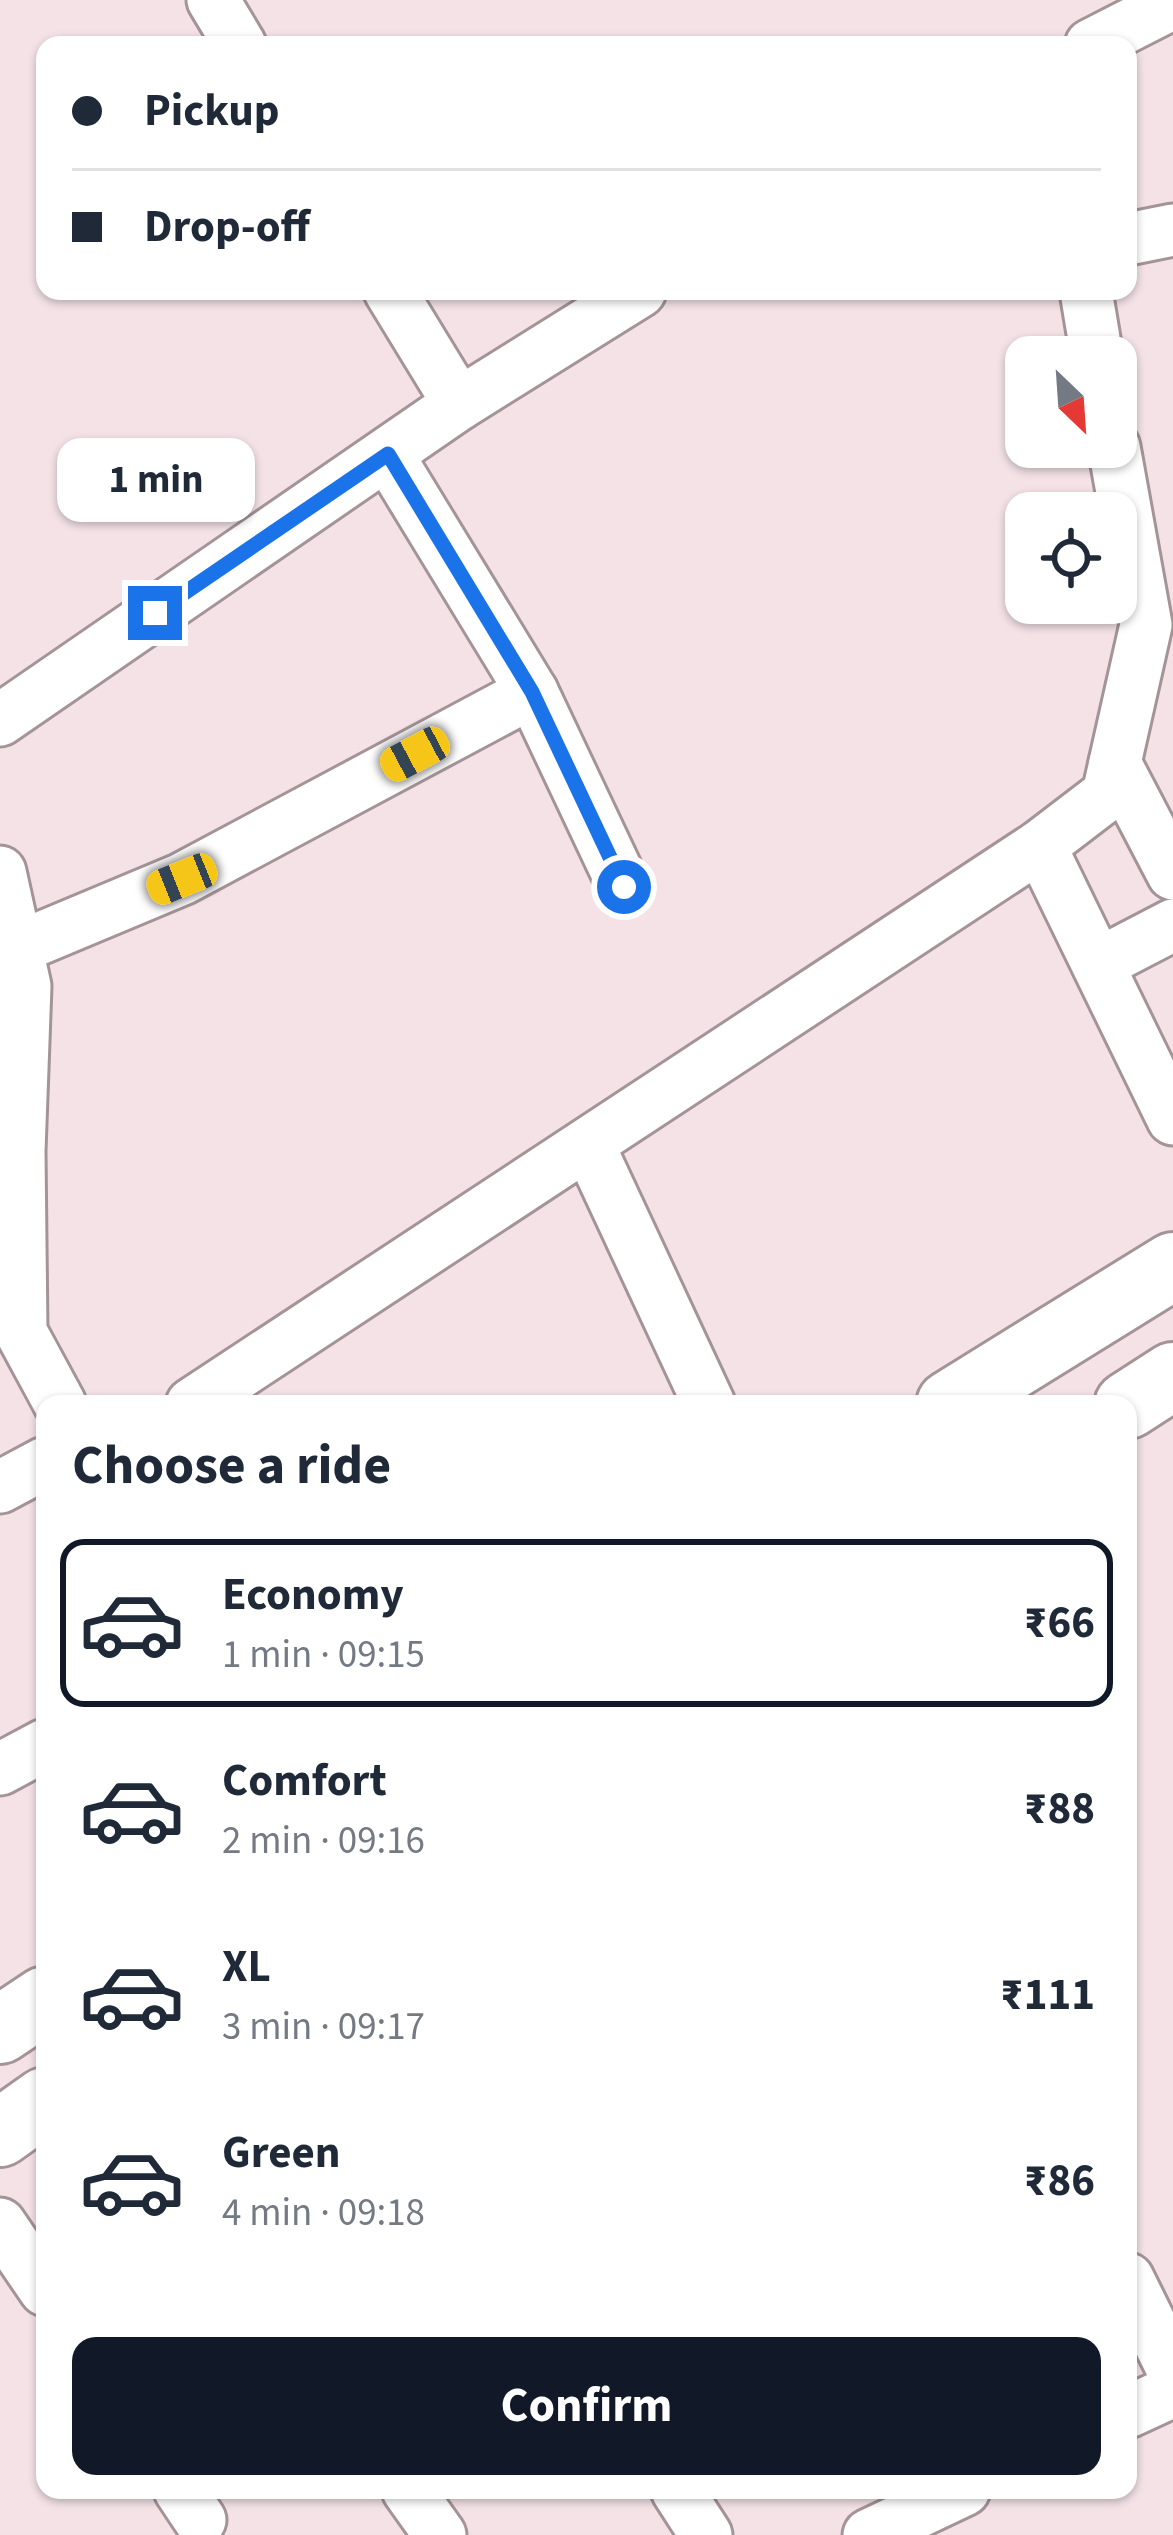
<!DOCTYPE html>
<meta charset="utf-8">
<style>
:root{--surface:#fff;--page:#f2f2f3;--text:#1f2937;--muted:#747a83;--line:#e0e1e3;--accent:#111827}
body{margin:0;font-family:"Source Sans 3",sans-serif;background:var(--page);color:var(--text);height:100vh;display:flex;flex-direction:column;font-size:45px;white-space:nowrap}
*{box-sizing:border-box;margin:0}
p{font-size:39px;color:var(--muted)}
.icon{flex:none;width:66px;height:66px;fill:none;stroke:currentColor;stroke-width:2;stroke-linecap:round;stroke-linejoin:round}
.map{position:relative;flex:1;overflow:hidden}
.drawer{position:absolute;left:36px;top:1395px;width:1101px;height:1104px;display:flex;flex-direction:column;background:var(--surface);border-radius:24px;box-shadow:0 3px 9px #0004}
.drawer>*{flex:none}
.guide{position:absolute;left:36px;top:36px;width:1101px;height:264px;border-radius:24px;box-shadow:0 3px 9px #0004;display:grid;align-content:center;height:264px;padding:0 36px;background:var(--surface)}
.needle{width:78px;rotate:155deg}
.tools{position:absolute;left:1005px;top:336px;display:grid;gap:24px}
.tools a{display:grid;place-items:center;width:132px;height:132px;border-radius:24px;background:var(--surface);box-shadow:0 3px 9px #0004;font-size:60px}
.end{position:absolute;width:54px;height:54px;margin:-27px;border:15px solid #1a73e8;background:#fff;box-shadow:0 0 0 6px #fff}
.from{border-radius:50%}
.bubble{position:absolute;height:84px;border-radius:24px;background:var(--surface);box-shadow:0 3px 9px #0004;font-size:39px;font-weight:700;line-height:84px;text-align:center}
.car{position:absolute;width:36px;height:72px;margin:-36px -18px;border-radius:15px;box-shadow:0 0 9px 3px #0007;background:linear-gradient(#f5c518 24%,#345 0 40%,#f5c518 0 76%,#345 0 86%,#f5c518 0)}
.guide b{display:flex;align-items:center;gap:42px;height:114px;font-size:45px}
.guide b+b{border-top:3px solid var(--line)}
.guide i{width:30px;height:30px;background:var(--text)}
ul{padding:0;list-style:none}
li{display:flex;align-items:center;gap:36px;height:168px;margin:0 24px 18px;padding:0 12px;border:6px solid transparent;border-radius:24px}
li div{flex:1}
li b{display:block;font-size:45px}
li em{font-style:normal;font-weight:700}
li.on{border-color:var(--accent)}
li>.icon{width:108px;height:108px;stroke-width:1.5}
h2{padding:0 36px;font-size:54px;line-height:144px}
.primary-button{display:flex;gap:24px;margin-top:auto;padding:24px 36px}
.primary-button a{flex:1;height:138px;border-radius:24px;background:var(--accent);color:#fff;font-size:48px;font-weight:700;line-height:138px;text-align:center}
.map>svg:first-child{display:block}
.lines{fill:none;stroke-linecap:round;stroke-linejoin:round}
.minor-casing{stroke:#a49498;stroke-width:57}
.tertiary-casing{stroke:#a49498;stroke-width:72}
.minor{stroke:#fff;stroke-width:51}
.tertiary{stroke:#fff;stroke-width:66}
.route{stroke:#1a73e8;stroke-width:15}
</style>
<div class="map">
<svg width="1173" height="2535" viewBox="0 0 1173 2535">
<rect width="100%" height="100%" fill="#f4e2e7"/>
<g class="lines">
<!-- minor casing -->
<g class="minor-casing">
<g id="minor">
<path d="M 213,0 L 240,45"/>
<path d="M 1091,45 L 1173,3"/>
<path d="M 1128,239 L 1173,230"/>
<path d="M 1086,291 L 1097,357"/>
<path d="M 459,404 L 640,291"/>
<path d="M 387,454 L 532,692 L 624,887"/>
<path d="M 0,720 L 459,404 L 390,291"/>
<path d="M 1115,763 L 1173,874"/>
<path d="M 1040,846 L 1173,1119"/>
<path d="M 0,872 L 25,986 L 19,1151 L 21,1332 L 60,1404"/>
<path d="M 17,948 L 182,879 L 532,692"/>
<path d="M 1098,964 L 1173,925"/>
<path d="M 588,1144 L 709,1404"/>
<path d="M 192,1404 L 1040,846 L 1108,794 L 1146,625 L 1114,447"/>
<path d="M 0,1487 L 45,1463"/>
<path d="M 0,1769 L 45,1745"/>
<path d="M 0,2224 L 45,2290"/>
<path d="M 1128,2279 L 1173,2370"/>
<path d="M 1128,2412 L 1173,2391"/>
<path d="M 180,2490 L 200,2520"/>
<path d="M 408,2490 L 440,2535"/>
<path d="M 677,2490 L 706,2535"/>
<path d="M 869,2535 L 964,2490"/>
</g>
</g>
<!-- tertiary casing -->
<g class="tertiary-casing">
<g id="tertiary">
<path d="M 950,1404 L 1173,1266"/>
<path d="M 1128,1405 L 1173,1376"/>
<path d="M 0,2030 L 45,2000"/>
<path d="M 0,2133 L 45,2101"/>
</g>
</g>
<!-- minor -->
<use href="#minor" class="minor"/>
<!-- tertiary -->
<use href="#tertiary" class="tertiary"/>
</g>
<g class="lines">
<!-- route -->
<path class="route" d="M 155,613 L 388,454 L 532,692 L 624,887"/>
</g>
</svg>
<div class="tools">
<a><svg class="needle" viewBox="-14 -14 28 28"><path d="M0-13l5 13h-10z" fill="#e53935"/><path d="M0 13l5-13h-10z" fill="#747a83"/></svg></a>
<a><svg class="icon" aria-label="locate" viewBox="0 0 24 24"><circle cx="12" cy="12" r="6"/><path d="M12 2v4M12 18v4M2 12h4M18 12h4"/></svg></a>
</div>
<i class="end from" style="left:624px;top:887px"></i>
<i class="end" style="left:155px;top:613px"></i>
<div class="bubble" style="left:57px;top:438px;width:198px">1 min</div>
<i class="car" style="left:415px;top:754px;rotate:242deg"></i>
<i class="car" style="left:182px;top:879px;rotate:248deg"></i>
<div class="guide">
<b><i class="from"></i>Pickup</b>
<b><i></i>Drop-off</b>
</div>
<section class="drawer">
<h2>Choose a ride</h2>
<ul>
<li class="on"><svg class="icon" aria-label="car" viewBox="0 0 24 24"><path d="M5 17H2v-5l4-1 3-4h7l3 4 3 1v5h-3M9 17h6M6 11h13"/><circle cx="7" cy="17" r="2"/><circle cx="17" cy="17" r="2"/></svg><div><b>Economy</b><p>1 min · 09:15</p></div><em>₹66</em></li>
<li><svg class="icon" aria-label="car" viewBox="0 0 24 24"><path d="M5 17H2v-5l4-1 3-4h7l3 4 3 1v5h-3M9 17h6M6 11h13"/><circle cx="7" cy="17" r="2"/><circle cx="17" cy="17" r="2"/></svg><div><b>Comfort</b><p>2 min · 09:16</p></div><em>₹88</em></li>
<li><svg class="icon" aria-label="car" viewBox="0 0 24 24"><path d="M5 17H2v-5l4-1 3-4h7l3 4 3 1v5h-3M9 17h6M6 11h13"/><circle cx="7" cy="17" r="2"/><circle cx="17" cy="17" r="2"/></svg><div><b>XL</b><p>3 min · 09:17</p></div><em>₹111</em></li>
<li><svg class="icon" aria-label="car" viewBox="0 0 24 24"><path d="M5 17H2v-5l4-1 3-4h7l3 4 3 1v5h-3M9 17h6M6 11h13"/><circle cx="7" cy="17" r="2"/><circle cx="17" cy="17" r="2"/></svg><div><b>Green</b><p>4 min · 09:18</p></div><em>₹86</em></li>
</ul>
<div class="primary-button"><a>Confirm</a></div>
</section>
</div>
